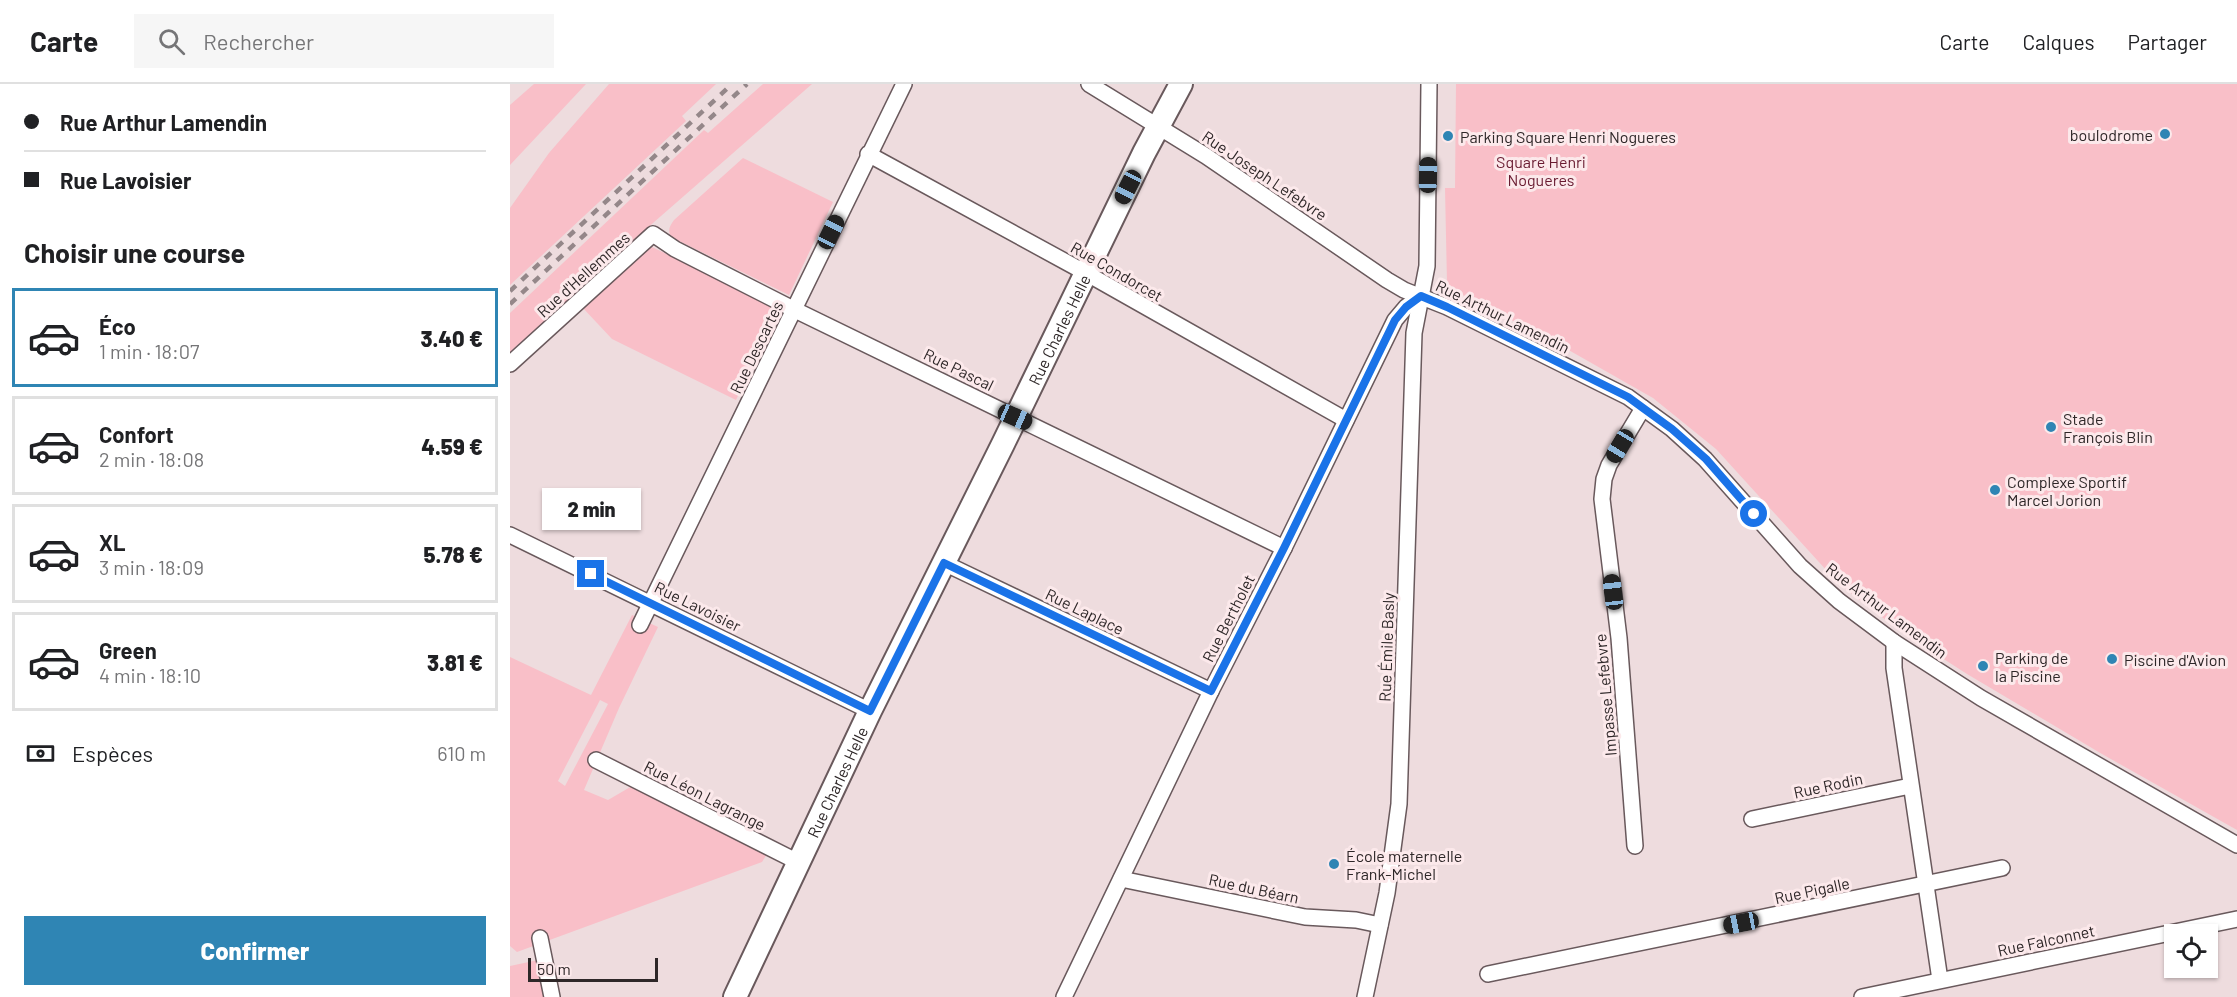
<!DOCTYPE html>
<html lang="fr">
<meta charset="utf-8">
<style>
:root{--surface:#fff;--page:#f6f6f6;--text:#202124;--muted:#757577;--line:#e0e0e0;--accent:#2f85b4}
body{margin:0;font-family:Barlow,sans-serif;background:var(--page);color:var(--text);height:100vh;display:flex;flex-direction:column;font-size:22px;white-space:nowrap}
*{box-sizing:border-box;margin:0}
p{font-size:20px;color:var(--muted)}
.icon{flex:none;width:33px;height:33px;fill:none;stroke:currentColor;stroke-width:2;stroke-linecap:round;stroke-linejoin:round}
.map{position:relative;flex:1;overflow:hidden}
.side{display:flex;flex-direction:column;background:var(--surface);width:510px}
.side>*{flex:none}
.guide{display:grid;align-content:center;height:132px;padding:0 24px;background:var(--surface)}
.fabs{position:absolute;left:1654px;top:840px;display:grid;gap:12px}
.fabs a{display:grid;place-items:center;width:54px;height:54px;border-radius:0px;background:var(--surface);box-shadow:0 2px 4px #0004;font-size:30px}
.scale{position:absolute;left:18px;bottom:15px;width:130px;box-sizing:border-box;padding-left:6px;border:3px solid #2e2728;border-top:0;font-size:16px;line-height:21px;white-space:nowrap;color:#2e2728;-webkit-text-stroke:4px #fce9eb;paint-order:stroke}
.end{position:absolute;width:27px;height:27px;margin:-14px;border:8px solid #1a73e8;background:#fff;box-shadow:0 0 0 3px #fff}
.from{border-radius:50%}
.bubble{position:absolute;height:42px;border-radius:0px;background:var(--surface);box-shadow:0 2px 4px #0004;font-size:20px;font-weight:800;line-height:42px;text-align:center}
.car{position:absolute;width:18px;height:36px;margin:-18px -9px;border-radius:8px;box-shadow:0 0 4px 2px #0007;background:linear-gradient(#222 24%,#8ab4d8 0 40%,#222 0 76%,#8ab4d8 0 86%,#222 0)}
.guide b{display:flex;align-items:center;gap:21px;height:57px;font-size:22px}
.guide b+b{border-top:2px solid var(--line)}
.guide i{width:15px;height:15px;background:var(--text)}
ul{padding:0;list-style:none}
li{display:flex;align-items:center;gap:18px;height:99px;margin:0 12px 9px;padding:0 12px;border:3px solid var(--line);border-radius:0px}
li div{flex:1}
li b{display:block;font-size:22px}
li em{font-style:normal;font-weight:800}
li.selected{border-color:var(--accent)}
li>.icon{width:54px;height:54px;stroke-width:1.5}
h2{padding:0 24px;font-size:27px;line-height:72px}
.pay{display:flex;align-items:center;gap:15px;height:66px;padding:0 24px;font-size:22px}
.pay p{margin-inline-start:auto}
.cta{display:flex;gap:12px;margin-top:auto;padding:12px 24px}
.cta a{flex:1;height:69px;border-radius:0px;background:var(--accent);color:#fff;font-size:24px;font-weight:800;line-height:69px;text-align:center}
header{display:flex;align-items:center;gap:36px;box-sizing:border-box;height:84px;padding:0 30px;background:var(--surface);border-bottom:2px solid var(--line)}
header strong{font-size:28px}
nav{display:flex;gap:33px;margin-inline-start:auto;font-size:21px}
.search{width:420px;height:54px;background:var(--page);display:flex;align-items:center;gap:15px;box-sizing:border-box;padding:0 21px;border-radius:0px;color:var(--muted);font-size:22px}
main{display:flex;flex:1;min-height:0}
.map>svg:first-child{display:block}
.green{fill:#f9bfc8;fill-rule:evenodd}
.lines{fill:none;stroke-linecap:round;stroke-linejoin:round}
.street-casing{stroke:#69595c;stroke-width:18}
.secondary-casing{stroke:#69595c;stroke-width:26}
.street{stroke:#fff;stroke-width:15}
.secondary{stroke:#fff;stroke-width:22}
.rail{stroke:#948789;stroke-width:4.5;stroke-dasharray:8 8;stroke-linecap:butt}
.route{stroke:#1a73e8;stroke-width:8}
.poi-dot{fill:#2f85b4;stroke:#fce9eb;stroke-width:2}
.labels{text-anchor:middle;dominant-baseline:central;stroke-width:6;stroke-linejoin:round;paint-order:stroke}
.poi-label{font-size:16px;fill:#2e2728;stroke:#fce9eb;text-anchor:start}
.park-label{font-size:16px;fill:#691b31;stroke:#fce9eb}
.street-label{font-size:16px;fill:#2e2728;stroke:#fce9eb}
</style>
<header>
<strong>Carte</strong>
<div class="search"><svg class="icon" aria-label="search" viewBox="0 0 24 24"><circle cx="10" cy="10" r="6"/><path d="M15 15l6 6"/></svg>Rechercher</div>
<nav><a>Carte</a><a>Calques</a><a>Partager</a></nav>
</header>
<main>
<section class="side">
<div class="guide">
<b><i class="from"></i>Rue Arthur Lamendin</b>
<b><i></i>Rue Lavoisier</b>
</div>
<h2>Choisir une course</h2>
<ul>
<li class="selected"><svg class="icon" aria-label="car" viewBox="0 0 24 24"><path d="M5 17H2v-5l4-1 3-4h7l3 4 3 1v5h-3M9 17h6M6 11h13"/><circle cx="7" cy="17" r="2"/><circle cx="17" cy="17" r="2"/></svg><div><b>Éco</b><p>1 min · 18:07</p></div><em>3.40 €</em></li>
<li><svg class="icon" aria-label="car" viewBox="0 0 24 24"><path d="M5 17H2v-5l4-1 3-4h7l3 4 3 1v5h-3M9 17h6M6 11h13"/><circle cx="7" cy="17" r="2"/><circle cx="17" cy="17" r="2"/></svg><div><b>Confort</b><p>2 min · 18:08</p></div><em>4.59 €</em></li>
<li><svg class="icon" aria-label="car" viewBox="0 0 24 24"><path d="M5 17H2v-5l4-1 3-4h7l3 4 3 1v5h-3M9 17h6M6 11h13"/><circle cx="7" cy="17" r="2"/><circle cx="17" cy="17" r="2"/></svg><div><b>XL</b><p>3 min · 18:09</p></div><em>5.78 €</em></li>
<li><svg class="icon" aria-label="car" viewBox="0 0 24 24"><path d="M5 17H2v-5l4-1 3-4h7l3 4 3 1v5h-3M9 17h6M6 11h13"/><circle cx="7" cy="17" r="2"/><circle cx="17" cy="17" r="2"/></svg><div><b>Green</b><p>4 min · 18:10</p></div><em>3.81 €</em></li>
</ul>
<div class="pay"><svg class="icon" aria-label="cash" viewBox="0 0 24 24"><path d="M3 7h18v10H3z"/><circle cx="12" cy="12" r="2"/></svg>Espèces<p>610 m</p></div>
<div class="cta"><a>Confirmer</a></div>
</section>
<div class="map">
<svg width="1727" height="913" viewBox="0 0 1727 913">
<rect width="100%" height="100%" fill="#eedcde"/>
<!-- green -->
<g class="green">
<path d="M 24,0 L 76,0 L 0,81 L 0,21 Z"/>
<path d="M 99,0 L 206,0 L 172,32 L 176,37 L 0,201 L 0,124 L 39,69 Z"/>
<path d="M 253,0 L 302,0 L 143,139 L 0,268 L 0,229 L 194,46 L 198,49 Z"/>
<path d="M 946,0 L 1727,0 L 1727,746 L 1592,670 L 1457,590 L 1390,547 L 1328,499 L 1206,365 L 1143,314 L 1048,260 L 941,205 L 937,199 L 935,104 L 945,104 Z"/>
<path d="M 233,74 L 323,118 L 279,211 L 161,153 C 157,146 160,142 164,136 Z"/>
<path d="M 142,163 L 270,224 L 226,316 L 102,255 L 72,223 L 135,165 Z"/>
<path d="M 122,531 L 148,543 L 109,624 L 74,706 L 98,716 L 122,702 L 257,770 L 252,778 L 7,868 L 0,862 L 0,573 L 81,611 ZM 90,616 L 98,620 L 55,702 L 48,697 Z"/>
<path d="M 28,876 L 34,913 L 0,913 L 0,882 Z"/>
</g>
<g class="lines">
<!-- street casing -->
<g class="street-casing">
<g id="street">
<path d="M 579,0 L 696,72 L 877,196 L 894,206 L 937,223 L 1118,313 L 1162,345 L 1195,375 L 1290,482 L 1329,517 L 1384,558 L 1471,614 L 1727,761"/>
<path d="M 358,70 L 567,184 L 836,336"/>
<path d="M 0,280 L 143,150 L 165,165 L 283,225 L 774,464"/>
<path d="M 0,451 L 360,627"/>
<path d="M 434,479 L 701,607"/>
<path d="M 130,541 L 394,0"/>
<path d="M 1384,558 L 1384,584 L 1430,896"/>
<path d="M 86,676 L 288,778"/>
<path d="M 1242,735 L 1400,702"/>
<path d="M 1125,762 L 1109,554 L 1092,415 L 1094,395 L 1099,381 L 1133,324"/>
<path d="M 611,795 L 795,833 L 846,836 L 870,841"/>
<path d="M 30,854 L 42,913"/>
<path d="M 978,890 L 1492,784"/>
<path d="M 554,913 L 701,607 L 774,464 L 885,236 L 896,223 L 911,212"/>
<path d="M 855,913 L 877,809 L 889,720 L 904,249 L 917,182 L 919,0"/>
<path d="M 1352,913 L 1727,835"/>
</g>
</g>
<!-- secondary casing -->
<g class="secondary-casing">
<g id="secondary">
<path id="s1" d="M 225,913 L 360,627 L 493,360 L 634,69 L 671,0"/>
</g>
</g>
<!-- street -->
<use href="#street" class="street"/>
<!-- secondary -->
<use href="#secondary" class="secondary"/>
<!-- rail -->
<g class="rail">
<path d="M 0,207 L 222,0"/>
<path d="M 0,220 L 237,0"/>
</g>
</g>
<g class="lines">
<!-- route -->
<path class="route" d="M 81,490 L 360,627 L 434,479 L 701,607 L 774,464 L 885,236 L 896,223 L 911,212 L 937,223 L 1118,313 L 1133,324 L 1162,345 L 1196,375 L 1244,430"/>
</g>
<!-- markers -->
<g class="poi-dot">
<circle cx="1655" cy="50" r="6"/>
<circle cx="938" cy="52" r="6"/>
<circle cx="1541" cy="343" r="6"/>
<circle cx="1485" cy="406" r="6"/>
<circle cx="1602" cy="575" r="6"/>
<circle cx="1473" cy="582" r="6"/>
<circle cx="824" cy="780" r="6"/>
</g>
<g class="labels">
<!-- poi labels -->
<g class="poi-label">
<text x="1643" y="50" text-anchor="end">boulodrome</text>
<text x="950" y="52">Parking Square Henri Nogueres</text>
<text x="1553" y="334">Stade<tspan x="1553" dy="18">François Blin</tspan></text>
<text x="1497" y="397">Complexe Sportif<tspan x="1497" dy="18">Marcel Jorion</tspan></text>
<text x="1485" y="573">Parking de<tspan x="1485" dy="18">la Piscine</tspan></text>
<text x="1614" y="575">Piscine d'Avion</text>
<text x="836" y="771">École maternelle<tspan x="836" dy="18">Frank-Michel</tspan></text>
</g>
<!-- park labels -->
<g class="park-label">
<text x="1031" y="77">Square Henri<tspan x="1031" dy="18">Nogueres</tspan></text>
</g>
<!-- street labels -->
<g class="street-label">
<text transform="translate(755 91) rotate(34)">Rue Joseph Lefebvre</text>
<text transform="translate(607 187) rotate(30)">Rue Condorcet</text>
<text transform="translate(73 190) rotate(-42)">Rue d'Hellemmes</text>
<text transform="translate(993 232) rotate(26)">Rue Arthur Lamendin</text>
<text stroke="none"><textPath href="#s1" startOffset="742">Rue Charles Helle</textPath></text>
<text transform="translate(246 263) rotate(-64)">Rue Descartes</text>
<text transform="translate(449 285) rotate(26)">Rue Pascal</text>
<text transform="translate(188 522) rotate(26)">Rue Lavoisier</text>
<text transform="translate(1377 526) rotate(37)">Rue Arthur Lamendin</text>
<text transform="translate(575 527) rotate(26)">Rue Laplace</text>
<text transform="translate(718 534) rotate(-63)">Rue Bertholet</text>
<text transform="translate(876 563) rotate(-88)">Rue Émile Basly</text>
<text transform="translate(1095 611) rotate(-95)">Impasse Lefebvre</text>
<text stroke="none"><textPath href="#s1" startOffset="238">Rue Charles Helle</textPath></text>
<text transform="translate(1318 701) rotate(-12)">Rue Rodin</text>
<text transform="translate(195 711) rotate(27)">Rue Léon Lagrange</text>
<text transform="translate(744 804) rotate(12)">Rue du Béarn</text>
<text transform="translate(1302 806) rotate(-12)">Rue Pigalle</text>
<text transform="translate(1536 856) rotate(-12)">Rue Falconnet</text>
</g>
</g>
</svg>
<div class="fabs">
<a><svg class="icon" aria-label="locate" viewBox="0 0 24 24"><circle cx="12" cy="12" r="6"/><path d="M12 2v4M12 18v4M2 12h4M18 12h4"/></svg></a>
</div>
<div class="scale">50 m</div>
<i class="end from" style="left:1244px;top:430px"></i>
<i class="end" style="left:81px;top:490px"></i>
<div class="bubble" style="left:32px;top:404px;width:99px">2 min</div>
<i class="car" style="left:918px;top:91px;rotate:1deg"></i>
<i class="car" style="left:618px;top:103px;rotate:207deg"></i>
<i class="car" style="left:321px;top:148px;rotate:26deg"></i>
<i class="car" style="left:505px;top:333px;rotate:114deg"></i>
<i class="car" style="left:1110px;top:362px;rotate:211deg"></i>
<i class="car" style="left:1103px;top:508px;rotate:353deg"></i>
<i class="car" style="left:1231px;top:839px;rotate:259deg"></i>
</div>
</main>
